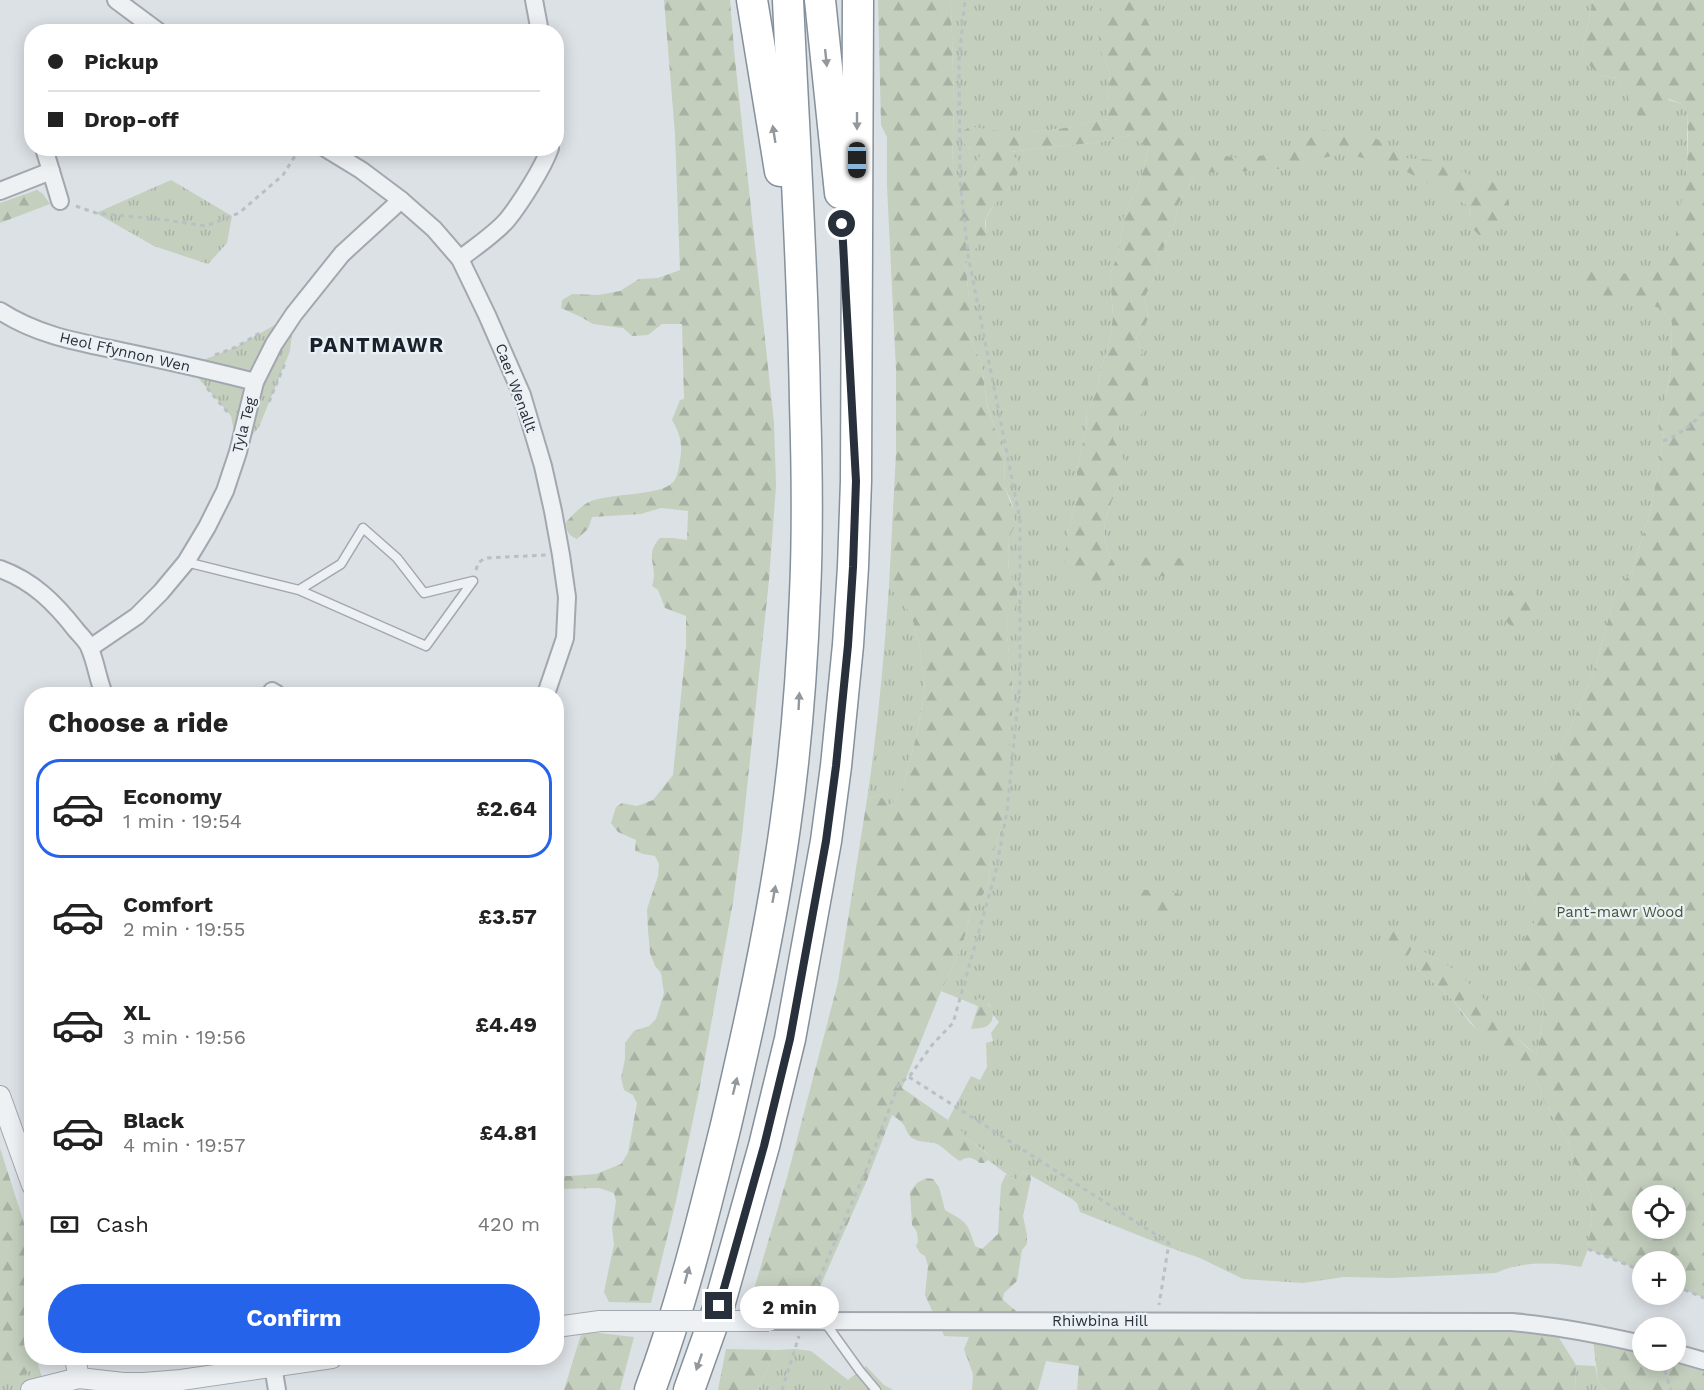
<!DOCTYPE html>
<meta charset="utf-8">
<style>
:root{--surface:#fff;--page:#f6f6f6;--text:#222;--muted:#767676;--line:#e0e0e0;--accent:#2563eb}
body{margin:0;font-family:"Work Sans",sans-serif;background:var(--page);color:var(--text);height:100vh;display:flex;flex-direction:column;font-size:22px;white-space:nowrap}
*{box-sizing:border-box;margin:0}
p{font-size:20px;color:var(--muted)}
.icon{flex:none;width:33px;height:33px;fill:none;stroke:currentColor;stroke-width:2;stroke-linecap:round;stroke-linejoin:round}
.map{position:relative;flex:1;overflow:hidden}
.panel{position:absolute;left:24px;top:687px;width:540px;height:678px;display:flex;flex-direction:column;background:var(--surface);border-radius:24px;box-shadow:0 3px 15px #0003}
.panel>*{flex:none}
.banner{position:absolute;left:24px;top:24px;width:540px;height:132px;border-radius:24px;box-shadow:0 3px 15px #0003;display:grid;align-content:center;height:132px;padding:0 24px;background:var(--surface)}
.fabs{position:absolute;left:1632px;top:1185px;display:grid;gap:12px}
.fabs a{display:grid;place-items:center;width:54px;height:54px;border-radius:50%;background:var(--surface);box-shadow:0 3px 15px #0003;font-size:30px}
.end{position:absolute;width:27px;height:27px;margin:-14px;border:8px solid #27303b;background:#fff;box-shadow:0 0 0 3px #fff}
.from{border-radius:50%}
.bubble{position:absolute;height:42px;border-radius:21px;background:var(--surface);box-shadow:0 3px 15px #0003;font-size:20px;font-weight:700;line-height:42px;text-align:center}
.car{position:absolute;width:18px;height:36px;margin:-18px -9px;border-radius:8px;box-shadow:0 0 4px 2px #0007;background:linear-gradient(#222 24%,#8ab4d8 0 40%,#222 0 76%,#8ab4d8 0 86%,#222 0)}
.banner b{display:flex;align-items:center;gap:21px;height:57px;font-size:22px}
.banner b+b{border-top:2px solid var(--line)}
.banner i{width:15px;height:15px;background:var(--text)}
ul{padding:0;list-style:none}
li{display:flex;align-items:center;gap:18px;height:99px;margin:0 12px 9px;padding:0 12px;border:3px solid transparent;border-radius:24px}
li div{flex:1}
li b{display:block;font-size:22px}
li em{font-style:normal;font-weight:700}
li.selected{border-color:var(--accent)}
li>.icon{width:54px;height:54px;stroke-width:1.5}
h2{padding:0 24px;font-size:27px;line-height:72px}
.pay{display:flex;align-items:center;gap:15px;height:66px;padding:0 24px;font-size:22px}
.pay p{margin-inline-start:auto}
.button{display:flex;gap:12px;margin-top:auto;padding:12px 24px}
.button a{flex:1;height:69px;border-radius:36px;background:var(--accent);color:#fff;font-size:24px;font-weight:700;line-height:69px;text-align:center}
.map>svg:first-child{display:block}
.grass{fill:url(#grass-tufts);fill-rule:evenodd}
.forest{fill:url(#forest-firs);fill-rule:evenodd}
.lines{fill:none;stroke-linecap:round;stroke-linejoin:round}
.service-casing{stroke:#a2a8af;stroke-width:11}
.minor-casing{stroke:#a2a8af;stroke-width:20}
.tertiary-casing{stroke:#a2a8af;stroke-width:22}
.motorway-casing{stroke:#84909b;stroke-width:33}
.path{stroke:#babfc4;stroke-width:3;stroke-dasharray:4.5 4.5;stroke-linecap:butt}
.service{stroke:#eef1f4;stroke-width:8}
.minor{stroke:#eef1f4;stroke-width:16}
.tertiary{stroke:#eef1f4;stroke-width:20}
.motorway{stroke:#fff;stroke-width:30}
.tertiary-bridge-casing{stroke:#a2a8af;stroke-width:22;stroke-linecap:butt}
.tertiary-bridge{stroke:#eef1f4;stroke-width:20}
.oneway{fill:#93989d}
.route{stroke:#27303b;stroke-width:8}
.labels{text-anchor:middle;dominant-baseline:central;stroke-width:4.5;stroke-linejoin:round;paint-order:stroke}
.street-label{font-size:15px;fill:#27303b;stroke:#ebf0f4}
.park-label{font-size:15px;fill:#3f5635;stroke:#ebf0f4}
.district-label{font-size:21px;font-weight:bold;letter-spacing:1.5px;fill:#19212c;stroke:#ebf0f4}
</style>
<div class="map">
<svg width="1704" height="1390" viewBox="0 0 1704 1390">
<defs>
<pattern id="grass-tufts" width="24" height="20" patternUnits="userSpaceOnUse" patternTransform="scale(1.5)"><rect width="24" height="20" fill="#c4cfbe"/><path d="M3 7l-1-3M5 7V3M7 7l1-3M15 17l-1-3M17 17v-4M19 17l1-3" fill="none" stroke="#a8b2a4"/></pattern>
<pattern id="forest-firs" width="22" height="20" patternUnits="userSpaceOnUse" patternTransform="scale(1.5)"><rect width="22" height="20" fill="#c4cfbe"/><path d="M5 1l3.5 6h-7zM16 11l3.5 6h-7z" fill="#a8b2a4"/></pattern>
</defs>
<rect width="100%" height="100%" fill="#dce1e6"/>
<!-- grass -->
<g class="grass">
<path d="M 953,0 L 1101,0 L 1100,49 L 1110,73 L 1107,119 C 1057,130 1022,138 971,127 L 968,148 L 982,152 C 977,163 972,177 960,180 L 952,167 L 954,105 L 951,5 Z"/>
<path d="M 1107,0 L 1593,0 L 1582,51 L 1600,75 L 1617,78 L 1623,87 L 1682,104 L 1687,112 L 1687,169 L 1675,245 L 1666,289 L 1579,274 L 1615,300 L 1631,295 L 1663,310 L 1672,323 L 1671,369 L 1665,399 L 1658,419 L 1659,427 L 1664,435 L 1651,509 L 1632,571 L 1616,591 L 1594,672 L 1569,731 L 1543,782 L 1525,880 L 1535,902 L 1535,921 L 1524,940 L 1524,984 L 1542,997 L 1544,1010 L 1537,1055 C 1495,1024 1472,971 1421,951 L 1416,969 L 1433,982 L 1451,998 L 1471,1024 L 1538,1082 L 1543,1099 L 1568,1141 L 1574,1163 L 1586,1180 L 1591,1196 L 1592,1210 L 1588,1249 L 1581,1267 C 1554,1262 1521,1261 1496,1273 L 1392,1278 L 1344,1277 L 1303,1283 L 1243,1279 L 1200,1258 L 1168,1247 L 1080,1212 L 1077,1203 L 1072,1199 L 1023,1171 L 1017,1180 L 1008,1175 L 988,1160 L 989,1155 C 982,1148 974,1144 967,1138 C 961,1132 955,1125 948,1120 L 971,1076 L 980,1080 L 987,1067 L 986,1043 L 993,1041 L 991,1033 L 999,1022 L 993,1015 L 989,1004 L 974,1001 L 973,1004 L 941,991 L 962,947 L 972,908 L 988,888 L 991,858 L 1001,829 L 1013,693 L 1006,625 L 1008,615 L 1017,600 L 1017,590 L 1009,572 L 1008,554 L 1009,537 L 1015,526 L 1012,503 L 1004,485 L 1005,456 L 995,430 L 987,403 L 981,360 L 973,347 L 969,331 L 969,298 L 965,259 L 986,237 L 986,218 L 994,205 L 1010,187 L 1010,152 L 1100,142 L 1132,135 ZM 1148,149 L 1196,173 L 1178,205 L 1173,227 L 1160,254 L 1154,277 L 1145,297 L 1148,319 L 1136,337 L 1144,358 L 1119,426 L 1113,439 C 1119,448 1127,463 1124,475 C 1123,480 1119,487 1116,492 C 1103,520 1098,537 1115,564 L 1111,577 L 1067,535 L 1077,497 L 1077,469 L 1086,430 L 1087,412 L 1097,391 L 1101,368 L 1109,345 L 1113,316 L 1110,275 L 1119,251 L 1124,216 L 1141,178 ZM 1406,171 L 1504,218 L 1469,217 L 1471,210 L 1467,205 Z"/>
<path d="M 171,180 L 232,216 L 227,243 L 208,264 L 154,246 L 96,213 Z"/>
<path d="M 294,314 L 290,351 L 259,427 L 238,452 L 231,416 L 188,366 L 236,347 Z"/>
<path d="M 889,586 L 911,613 L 920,647 L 925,690 L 916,738 L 902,789 L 891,806 L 879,795 L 867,799 C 878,728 884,657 889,586 Z"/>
<path d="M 0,1245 L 32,1358 L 36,1358 L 45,1387 L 27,1390 L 0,1390 Z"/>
<path d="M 795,1349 L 811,1351 L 848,1380 L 866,1366 L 884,1385 L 893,1390 L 758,1390 L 776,1350 Z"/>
<path d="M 1576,1365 L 1595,1366 L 1598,1381 L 1605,1390 L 1575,1390 Z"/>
</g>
<!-- forest -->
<g class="forest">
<path d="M 664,0 L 730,0 L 734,50 L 774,423 L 776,486 L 769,580 L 742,835 L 733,902 L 699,1091 L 676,1201 L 651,1303 L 609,1302 L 604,1292 L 614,1244 L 612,1228 L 616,1201 L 614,1193 L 599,1188 L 557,1189 L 557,1176 L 570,1176 L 596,1174 L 621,1164 L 628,1153 L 637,1103 L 633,1095 L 624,1090 L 621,1078 L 625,1059 L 625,1043 L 634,1031 L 649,1026 L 656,1019 L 664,993 L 661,973 L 655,966 L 650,953 L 648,930 L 647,909 L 658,876 L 659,864 L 655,856 L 643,854 L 635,851 L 636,840 L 618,832 L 611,823 L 616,807 L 622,803 L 637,806 L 653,800 L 673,775 L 686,646 L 686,616 L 665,608 L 658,590 L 652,586 C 659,566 643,556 660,538 L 673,538 L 687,540 L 688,511 L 661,508 L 641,514 L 592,517 L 588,529 L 577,539 C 569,536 566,531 566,522 C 572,516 579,508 587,503 C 608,492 661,497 673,482 C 678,477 679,467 680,460 C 683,445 680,433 672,420 L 680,400 L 684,399 L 682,324 L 662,324 L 648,335 L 632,336 L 623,328 L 593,324 L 581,317 L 561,308 L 562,300 L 572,294 L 598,295 L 620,291 L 639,279 L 658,278 L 680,270 L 675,134 Z"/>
<path d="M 878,0 L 953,0 L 951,5 L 954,105 L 952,167 L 960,180 C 972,177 977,163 981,153 C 968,147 965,149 959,134 L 971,126 C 1022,138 1057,130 1107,119 L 1110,73 L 1100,49 L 1098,26 L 1101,0 L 1133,0 L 1136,7 L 1145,17 L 1154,34 L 1156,59 L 1153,75 L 1159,87 L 1171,96 L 1170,108 L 1162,120 L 1169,129 L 1180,139 L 1189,145 L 1198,148 L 1207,147 L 1218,151 L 1225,156 L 1243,159 L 1270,154 L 1287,155 L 1301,149 L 1314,134 L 1321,130 L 1375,138 L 1392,148 L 1404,158 L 1433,160 L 1482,180 L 1495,182 L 1505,191 L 1509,202 L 1509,210 L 1495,228 L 1485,235 L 1479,235 C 1470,227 1468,221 1471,210 L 1467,205 L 1400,168 L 1344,153 L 1273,170 L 1196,173 L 1178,205 L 1173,227 L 1160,254 L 1154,277 L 1145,297 L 1148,319 L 1136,337 L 1144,358 L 1149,389 L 1142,414 L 1119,426 L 1113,439 C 1119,448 1127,463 1125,474 C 1123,480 1119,487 1116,492 C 1103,520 1098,537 1115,564 L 1111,577 C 1090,585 1082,583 1064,570 L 1067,535 L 1077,497 L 1077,469 L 1086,430 L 1087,412 L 1097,391 L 1101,368 L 1109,345 L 1113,316 L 1110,275 L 1119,251 L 1124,216 L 1141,178 L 1148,149 L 1132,135 L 1100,142 L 1010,152 C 1012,155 1015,157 1017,159 C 1027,179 992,201 986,218 C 984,223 986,232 987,237 L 965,259 L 969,298 L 969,331 L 973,347 L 981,360 L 987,404 L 995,430 L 1005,456 L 1004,485 L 1014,512 L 1015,526 L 1009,537 L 1008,554 L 1009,572 L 1017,590 L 1017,600 L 1015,608 L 1008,615 L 1006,625 L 1013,693 L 1011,733 L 1001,829 L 991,858 L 988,888 L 972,908 L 962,947 L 941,991 L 902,1088 L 948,1120 L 959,1128 L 968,1139 L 989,1155 L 988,1160 L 984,1163 L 980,1163 C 972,1157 968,1156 960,1161 C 951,1156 945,1148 937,1144 C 929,1141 921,1143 914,1139 C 907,1136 907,1129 903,1124 C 900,1120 895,1117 892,1115 L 867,1180 L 812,1305 L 800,1306 L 750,1303 L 788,1174 L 838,982 L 867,799 L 879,795 L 891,806 L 902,789 L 916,738 L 925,690 L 920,647 L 911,614 L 889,586 L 896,453 L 896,370 L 887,186 L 887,137 L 881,125 Z"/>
<path d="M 1593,0 L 1704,0 L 1704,1298 L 1676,1286 L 1676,1262 L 1642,1262 L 1642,1271 L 1588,1249 L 1592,1210 L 1591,1196 L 1586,1180 L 1574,1163 L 1568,1141 L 1543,1099 L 1538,1082 L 1493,1049 L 1451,998 L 1433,982 L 1416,969 L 1415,961 L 1421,951 C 1453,963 1477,990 1498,1016 C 1511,1030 1521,1045 1537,1055 L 1544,1010 L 1542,997 L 1524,984 L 1519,968 L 1524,940 L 1535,921 L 1535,902 L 1525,880 L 1527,834 L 1543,782 L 1569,731 L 1594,672 L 1616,591 L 1632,571 L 1651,509 L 1664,435 L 1659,427 L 1658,419 L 1665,399 L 1671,369 L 1672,323 L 1663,310 L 1631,296 L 1615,300 L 1585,293 L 1579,284 L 1578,273 L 1586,266 L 1617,274 L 1656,271 L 1671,263 L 1687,169 L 1688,135 L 1687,112 L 1682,104 L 1669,99 C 1661,112 1656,121 1640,120 L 1623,87 L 1617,78 L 1600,75 L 1589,65 L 1582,51 ZM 1642,1196 L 1676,1196 L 1676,1228 L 1642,1228 Z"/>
<path d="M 37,190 L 43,194 L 50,204 L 0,223 L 0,203 Z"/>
<path d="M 1148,557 C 1154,559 1158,561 1164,560 C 1176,559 1185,554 1193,565 L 1192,568 C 1181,574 1153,580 1141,575 C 1138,574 1135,572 1133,570 L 1138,558 Z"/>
<path d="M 1525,586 L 1534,590 C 1542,607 1538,612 1529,626 C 1513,631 1509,626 1501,614 L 1503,601 L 1512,588 Z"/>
<path d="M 1138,889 L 1176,893 L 1189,899 L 1189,907 C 1174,918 1145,914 1130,903 L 1131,895 Z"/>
<path d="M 1396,926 C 1416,938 1417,946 1401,964 L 1382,955 C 1378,943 1380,937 1387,927 Z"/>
<path d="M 979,998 C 990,1001 999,1018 987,1026 C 982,1029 976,1028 971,1029 L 978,1006 L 973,1004 L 974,1001 Z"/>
<path d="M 0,1148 L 31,1245 L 32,1358 L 45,1358 L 26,1374 L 0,1381 L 0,1331 L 3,1325 L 1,1296 L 0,1294 Z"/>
<path d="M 1023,1171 L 1030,1175 L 1031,1179 L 1023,1216 L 1027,1235 L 1027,1244 L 1022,1250 L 1017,1281 L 1004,1293 L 1003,1300 L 1016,1311 L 1019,1321 L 1551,1325 L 1576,1365 L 1575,1390 L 1077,1390 L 1079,1366 L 1046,1361 L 1038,1390 L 972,1390 L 973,1374 L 964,1349 L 969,1337 L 944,1336 L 939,1321 L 934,1315 L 925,1295 L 928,1266 L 925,1256 L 920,1253 L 916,1246 L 918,1242 L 917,1232 L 912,1225 L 910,1192 L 917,1183 L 926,1178 L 933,1179 L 939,1187 L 945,1210 C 967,1223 967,1221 975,1246 L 982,1249 L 998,1234 L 1001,1185 L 1006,1174 L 1017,1180 Z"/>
<path d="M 582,1331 L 634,1337 L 620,1390 L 564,1390 Z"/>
<path d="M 1592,1332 L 1642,1344 L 1642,1360 L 1704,1361 L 1704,1390 L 1605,1390 L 1598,1381 Z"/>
<path d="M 726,1349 L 776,1350 L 758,1390 L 718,1390 Z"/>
</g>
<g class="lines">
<!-- service casing -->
<g class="service-casing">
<g id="service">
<path d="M 186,562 L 299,590 L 426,646 L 473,581 L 424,593 L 397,558 L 363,528 L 341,564 L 299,590"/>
<path d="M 824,1321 L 860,1371 L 876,1390"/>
</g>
</g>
<!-- minor casing -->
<g class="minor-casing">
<g id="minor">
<path d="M 116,0 L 159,32"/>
<path d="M 534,0 L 540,32"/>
<path d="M 44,148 L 60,201"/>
<path d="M 325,148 L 361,170 L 401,200 L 434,229 L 460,259 L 487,315 L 522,395 L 543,466 L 553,511 L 561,555 L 567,597 L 565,638 L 546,694"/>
<path d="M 0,191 L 51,171"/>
<path d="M 460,259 C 475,247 495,234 507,220 C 520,204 543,168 550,148"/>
<path d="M 0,311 C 40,337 84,343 130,353 C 172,362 213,371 255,382"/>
<path d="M 0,569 C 33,581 55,603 76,630 C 81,636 88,642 90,649 C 96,663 98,680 104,694"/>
<path d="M 90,648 L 137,616 L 161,592 L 186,562 L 207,527 L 225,491 L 238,452 L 255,382 L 274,344 L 294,314 L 342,254 L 401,200"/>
<path d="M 272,691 L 277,694"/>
<path d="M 769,1321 L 1512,1322 C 1556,1326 1599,1334 1642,1344"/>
<path d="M 1676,1353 L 1704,1361"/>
<path d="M 273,1366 L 277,1390"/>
</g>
</g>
<!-- tertiary casing -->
<g class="tertiary-casing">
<g id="tertiary">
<path d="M 0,1096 L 32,1185"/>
<path d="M 556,1327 L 600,1321"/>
<path d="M 75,1358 L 79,1378"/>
<path d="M 31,1390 L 79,1378 L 123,1383 L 144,1383 L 181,1380 L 332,1358"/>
</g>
</g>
<!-- motorway casing -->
<g class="motorway-casing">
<g id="motorway">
<path d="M 752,0 L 780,171"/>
<path d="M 820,0 L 840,193"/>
<path d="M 650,1390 C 682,1304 704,1214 726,1125 C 749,1026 771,927 785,827 C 796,750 802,672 805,594 C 808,530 807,467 805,403 C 803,269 794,134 788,0"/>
<path d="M 689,1390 L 719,1306 L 764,1146 L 790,1039 L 826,841 L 836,766 L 848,645 L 853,567 L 856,481 L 858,0"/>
</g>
</g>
<!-- path -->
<g class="path">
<path d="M 76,206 L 96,213 L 167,220 L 206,226 L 239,213 L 283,175 L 300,148"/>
<path d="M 215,355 L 236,347 L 260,333"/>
<path d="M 207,388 L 230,415"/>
<path d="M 269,402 L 286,361"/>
<path d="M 1663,441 C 1680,435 1692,424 1704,412"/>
<path d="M 476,570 L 478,563 L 485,558 L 546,555"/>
<path d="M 909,1077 L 1169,1243 L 1159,1305"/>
<path d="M 1588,1249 L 1642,1271"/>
<path d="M 1676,1286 L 1704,1298"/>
<path d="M 808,1304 L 867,1168 L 899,1083 L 909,1077 L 932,1045 L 953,1023 L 996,871 L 1007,811 L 1020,682 L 1020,520 L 968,255 L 960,180 L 959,60 L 965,0"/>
<path d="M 1662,1362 L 1671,1390"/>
<path d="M 782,1390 L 799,1336"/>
</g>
<!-- service -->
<use href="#service" class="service"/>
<!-- minor -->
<use href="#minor" class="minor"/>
<!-- tertiary -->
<use href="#tertiary" class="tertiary"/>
<!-- motorway -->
<use href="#motorway" class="motorway"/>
<!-- tertiary-bridge casing -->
<g class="tertiary-bridge-casing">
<path id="tertiary-bridge" d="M 600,1321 L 769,1321"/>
</g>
<!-- tertiary-bridge -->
<use href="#tertiary-bridge" class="tertiary-bridge"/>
</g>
<!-- one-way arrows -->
<defs><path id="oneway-solid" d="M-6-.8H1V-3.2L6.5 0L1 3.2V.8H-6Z" transform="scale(1.5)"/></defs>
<g class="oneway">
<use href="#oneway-solid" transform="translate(826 58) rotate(84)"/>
<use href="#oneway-solid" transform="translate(857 121) rotate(90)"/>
<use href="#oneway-solid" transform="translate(774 134) rotate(-99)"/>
<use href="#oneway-solid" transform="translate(799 701) rotate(-87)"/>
<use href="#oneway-solid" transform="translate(774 894) rotate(-80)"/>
<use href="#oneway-solid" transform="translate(735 1086) rotate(-76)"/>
<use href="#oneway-solid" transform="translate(687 1275) rotate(-75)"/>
<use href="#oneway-solid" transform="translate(699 1362) rotate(109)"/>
</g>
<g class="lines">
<!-- route -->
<path class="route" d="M 719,1306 L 764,1146 L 790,1039 L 826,841 L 836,766 L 848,645 L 853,567 L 856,481 L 842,224"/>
</g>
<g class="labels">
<!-- street labels -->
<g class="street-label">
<text transform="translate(125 352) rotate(13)">Heol Ffynnon Wen</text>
<text transform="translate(516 388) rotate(70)">Caer Wenallt</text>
<text transform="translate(244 425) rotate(-76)">Tyla Teg</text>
<text x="1100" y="1321">Rhiwbina Hill</text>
</g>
<!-- park labels -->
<g class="park-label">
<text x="1620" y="912">Pant-mawr Wood</text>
</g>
<!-- district labels -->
<g class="district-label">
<text x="377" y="344">PANTMAWR</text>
</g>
</g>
</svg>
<div class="fabs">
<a><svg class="icon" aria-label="locate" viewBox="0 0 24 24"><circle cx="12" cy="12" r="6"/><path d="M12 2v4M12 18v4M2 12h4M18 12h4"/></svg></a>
<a>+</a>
<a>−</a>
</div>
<i class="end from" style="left:842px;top:224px"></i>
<i class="end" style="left:719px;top:1306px"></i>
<div class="bubble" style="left:740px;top:1286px;width:99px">2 min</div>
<i class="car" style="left:857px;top:160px;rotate:180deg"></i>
<div class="banner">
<b><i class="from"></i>Pickup</b>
<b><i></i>Drop-off</b>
</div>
<section class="panel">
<h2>Choose a ride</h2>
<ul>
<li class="selected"><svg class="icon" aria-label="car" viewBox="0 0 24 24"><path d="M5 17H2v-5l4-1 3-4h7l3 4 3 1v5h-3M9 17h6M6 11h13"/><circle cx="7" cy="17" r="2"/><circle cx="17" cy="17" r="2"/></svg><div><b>Economy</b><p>1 min · 19:54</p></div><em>£2.64</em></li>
<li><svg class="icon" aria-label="car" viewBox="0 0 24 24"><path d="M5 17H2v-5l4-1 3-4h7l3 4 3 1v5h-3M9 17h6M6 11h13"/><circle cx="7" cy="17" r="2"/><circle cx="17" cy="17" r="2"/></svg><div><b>Comfort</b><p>2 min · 19:55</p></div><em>£3.57</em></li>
<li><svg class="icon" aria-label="car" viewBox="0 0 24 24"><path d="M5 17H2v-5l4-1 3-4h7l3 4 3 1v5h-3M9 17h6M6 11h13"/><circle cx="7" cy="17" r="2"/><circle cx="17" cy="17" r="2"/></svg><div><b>XL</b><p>3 min · 19:56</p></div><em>£4.49</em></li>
<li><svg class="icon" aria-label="car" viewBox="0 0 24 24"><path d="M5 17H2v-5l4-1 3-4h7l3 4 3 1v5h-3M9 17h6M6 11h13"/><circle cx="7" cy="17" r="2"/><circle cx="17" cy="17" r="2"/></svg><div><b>Black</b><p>4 min · 19:57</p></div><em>£4.81</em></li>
</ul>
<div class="pay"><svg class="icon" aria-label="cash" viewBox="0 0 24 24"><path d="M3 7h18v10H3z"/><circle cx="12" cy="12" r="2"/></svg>Cash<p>420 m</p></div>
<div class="button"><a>Confirm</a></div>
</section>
</div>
